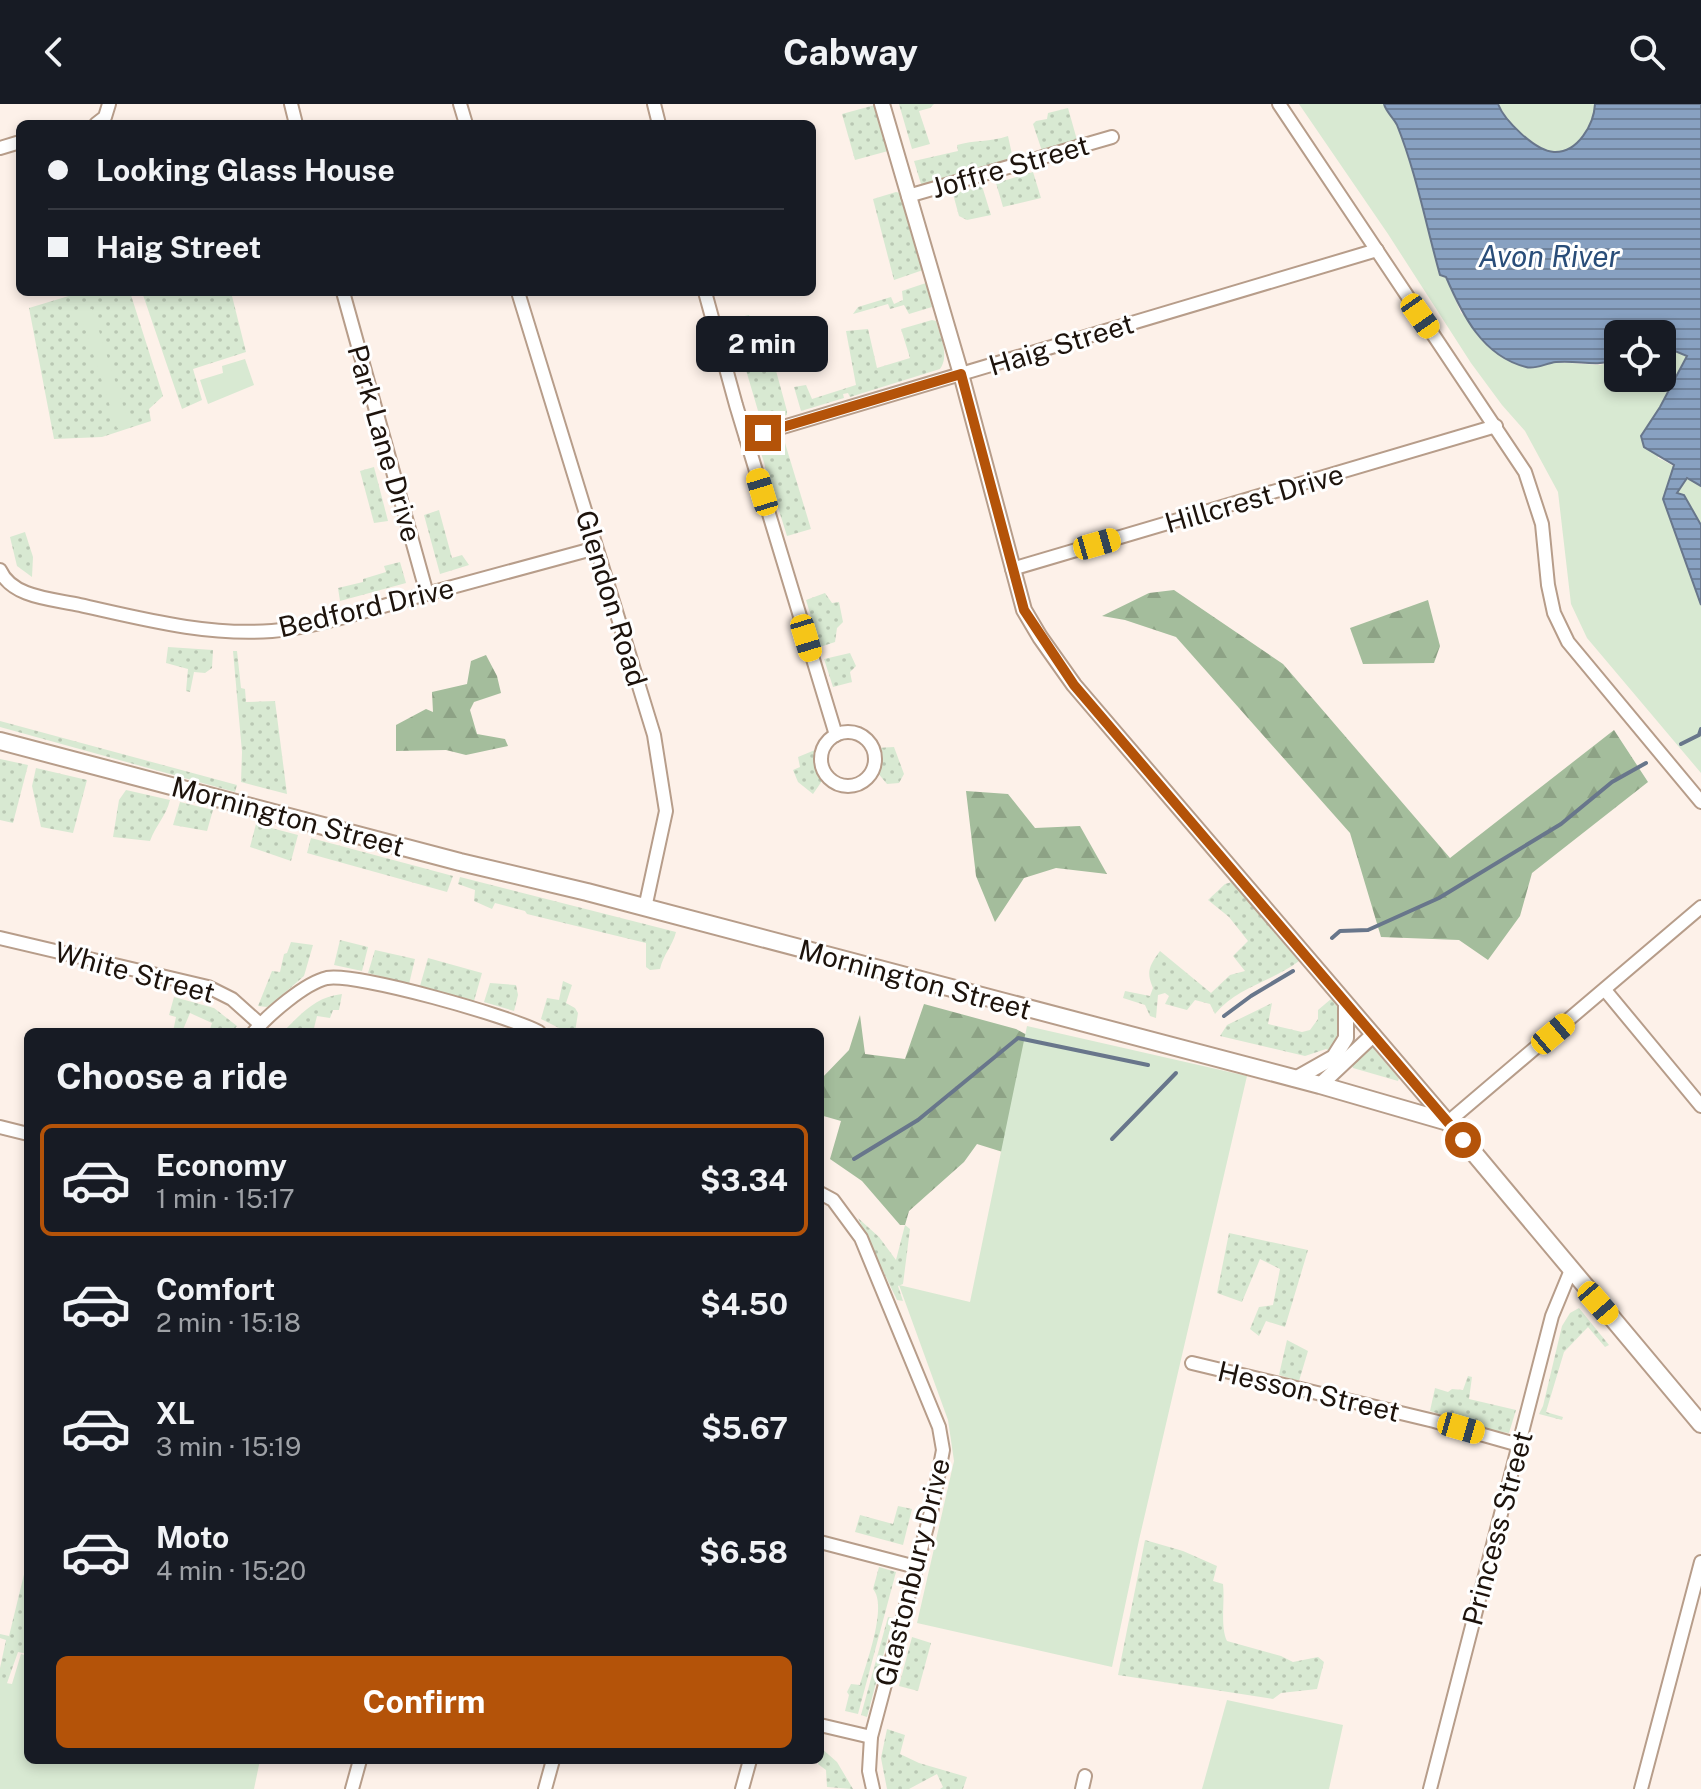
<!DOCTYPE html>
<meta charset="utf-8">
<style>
:root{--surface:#171b24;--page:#242831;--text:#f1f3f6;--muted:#9ea1a6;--line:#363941;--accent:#b45309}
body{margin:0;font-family:"Public Sans",sans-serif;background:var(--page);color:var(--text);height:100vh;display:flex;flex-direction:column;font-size:30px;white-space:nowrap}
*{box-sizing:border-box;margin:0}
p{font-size:26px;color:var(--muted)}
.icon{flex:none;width:44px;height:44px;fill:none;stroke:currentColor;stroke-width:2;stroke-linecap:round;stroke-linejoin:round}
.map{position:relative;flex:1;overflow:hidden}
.side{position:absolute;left:24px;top:924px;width:800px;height:736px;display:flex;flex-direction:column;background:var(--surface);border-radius:12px;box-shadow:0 4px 12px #0003}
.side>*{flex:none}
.guide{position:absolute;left:16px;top:16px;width:800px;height:176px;border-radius:12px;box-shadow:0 4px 12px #0003;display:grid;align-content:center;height:176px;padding:0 32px;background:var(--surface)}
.tools{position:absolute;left:1604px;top:216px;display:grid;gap:16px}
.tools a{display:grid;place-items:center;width:72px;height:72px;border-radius:12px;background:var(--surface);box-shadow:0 4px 12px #0003;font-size:40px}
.end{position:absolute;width:36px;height:36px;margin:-18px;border:10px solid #b45309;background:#fff;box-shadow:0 0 0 4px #fff}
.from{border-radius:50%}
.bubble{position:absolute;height:56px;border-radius:12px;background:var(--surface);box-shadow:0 4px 12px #0003;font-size:26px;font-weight:700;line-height:56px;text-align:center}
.car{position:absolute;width:24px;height:48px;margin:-24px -12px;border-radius:10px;box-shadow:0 0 6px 2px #0007;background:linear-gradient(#f5c518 24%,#345 0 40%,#f5c518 0 76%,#345 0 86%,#f5c518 0)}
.guide b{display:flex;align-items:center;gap:28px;height:76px;font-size:30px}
.guide b+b{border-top:2px solid var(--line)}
.guide i{width:20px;height:20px;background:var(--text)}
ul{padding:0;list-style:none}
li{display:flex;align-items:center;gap:24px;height:112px;margin:0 16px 12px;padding:0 16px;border:4px solid transparent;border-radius:12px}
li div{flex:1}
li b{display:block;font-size:30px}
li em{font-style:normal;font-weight:700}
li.on{border-color:var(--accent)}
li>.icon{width:72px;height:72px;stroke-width:1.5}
h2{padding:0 32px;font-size:36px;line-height:96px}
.cta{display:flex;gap:16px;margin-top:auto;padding:16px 32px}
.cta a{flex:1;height:92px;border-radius:12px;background:var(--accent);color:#fff;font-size:32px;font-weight:700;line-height:92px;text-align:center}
header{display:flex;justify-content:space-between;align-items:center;height:104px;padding:0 32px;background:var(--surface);font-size:36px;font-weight:700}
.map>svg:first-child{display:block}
.grass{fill:url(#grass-dots)}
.forest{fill:url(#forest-firs)}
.park{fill:#d8e9d2}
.water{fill:url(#water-rules);stroke:#68768b;stroke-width:2}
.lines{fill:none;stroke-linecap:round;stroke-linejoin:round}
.stream{stroke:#68768b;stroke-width:4}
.minor-casing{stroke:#b79d8a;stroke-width:16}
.tertiary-casing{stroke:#b79d8a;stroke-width:18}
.secondary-casing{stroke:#b79d8a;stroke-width:20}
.minor{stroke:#fff;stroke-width:12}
.tertiary{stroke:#fff;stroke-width:14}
.secondary{stroke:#fff;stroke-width:16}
.route{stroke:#b45309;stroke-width:10}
.labels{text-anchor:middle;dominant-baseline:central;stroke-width:6;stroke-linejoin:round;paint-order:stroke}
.street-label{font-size:28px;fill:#1d130c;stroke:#fff}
.water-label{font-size:30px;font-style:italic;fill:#294d79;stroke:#fff}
</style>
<header><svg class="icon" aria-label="back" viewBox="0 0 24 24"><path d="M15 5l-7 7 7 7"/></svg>Cabway<svg class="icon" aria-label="search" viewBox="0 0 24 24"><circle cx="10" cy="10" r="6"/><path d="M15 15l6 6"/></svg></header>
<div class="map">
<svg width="1701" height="1685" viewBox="0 0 1701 1685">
<defs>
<pattern id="grass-dots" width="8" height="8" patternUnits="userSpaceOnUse" patternTransform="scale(2)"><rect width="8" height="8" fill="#d8e9d2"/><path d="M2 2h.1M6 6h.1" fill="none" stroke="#b9c7b3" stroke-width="1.8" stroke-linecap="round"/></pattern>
<pattern id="forest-firs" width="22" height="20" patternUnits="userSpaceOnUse" patternTransform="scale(2)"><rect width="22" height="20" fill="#a4bd9c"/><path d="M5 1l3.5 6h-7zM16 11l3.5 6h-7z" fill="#8da285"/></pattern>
<pattern id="water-rules" width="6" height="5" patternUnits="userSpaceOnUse" patternTransform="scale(2)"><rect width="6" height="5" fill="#88a1c1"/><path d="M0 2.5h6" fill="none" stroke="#6f829b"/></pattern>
</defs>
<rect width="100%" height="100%" fill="#fdf1e9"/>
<!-- grass -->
<g class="grass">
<path d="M 899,0 L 934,0 L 930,4 L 919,7 L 930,40 L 912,45 Z"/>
<path d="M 875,1 L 888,47 L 855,56 L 842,10 Z"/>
<path d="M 1068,4 L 1077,36 L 1042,47 L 1033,20 L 1036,17 L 1047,15 L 1048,9 Z"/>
<path d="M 1008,32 L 1013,55 L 930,80 L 921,80 L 914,57 L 958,47 L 957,41 C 974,36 990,38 1008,32 Z"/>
<path d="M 1033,68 L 1041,94 L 1003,103 L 996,79 Z"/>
<path d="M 982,82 L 991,111 L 967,116 L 959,112 L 953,90 Z"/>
<path d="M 896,88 L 900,89 L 923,166 L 894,176 L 873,95 Z"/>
<path d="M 926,179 L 932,203 L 909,210 L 904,201 L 890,205 L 888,200 L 853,210 L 858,203 L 891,193 L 894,200 L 903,196 L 902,187 Z"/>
<path d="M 82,188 L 130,188 L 163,292 L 149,305 L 151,317 L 102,333 L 54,335 L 29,204 Z"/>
<path d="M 142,188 L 231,188 L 246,248 L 193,265 L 202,296 L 182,305 Z"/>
<path d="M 749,211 L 759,230 L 766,230 L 787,307 L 787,311 L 761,317 L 731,215 Z"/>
<path d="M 932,216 L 936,217 C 940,231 950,252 940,265 L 850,293 L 848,289 L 843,290 L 844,294 L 801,307 L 794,283 L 806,281 L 812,295 L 856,281 L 846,227 L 868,225 L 877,264 L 910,254 L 901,225 Z"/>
<path d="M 785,339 L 811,425 L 787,432 L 760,346 Z"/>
<path d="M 374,363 L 388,417 L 374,419 L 360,367 Z"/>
<path d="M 439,406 L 452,454 L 462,451 L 469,461 L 440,470 L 424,411 Z"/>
<path d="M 25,428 L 33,453 L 32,473 L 17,462 L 10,433 Z"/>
<path d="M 400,458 L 406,479 L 340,497 L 338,484 L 363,478 L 363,475 L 386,468 L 384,462 Z"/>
<path d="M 825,489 L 832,499 L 839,498 L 843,518 L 837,524 L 835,538 L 820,543 L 806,496 Z"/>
<path d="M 168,543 L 213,546 L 212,564 L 205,569 L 194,568 L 190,588 L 186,587 L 188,565 L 166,559 Z"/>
<path d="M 233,547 L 237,547 L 241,584 L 245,585 L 246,598 L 275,597 L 287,690 L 241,678 L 242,648 Z"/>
<path d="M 850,549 L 856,562 L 850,568 L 852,578 L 833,583 L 824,555 Z"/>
<path d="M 0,617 L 237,681 L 235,688 L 0,623 Z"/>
<path d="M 894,643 L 904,670 L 899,679 L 887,680 L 877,668 L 879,656 L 877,644 Z"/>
<path d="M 815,646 L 815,662 L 822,677 L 813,690 L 798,678 L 793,666 L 800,663 L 798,653 Z"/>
<path d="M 0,655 L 28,661 L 13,719 L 0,716 Z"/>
<path d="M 36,664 L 87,676 L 73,729 L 41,723 L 32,682 Z"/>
<path d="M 126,686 L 170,696 C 166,712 156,721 150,737 L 113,733 L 119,696 Z"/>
<path d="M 180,698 L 213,706 L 207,727 L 173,721 Z"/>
<path d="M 256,720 L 298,731 L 291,757 L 250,743 Z"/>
<path d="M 311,734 L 453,772 L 447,788 L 307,749 Z"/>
<path d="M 460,773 L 676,828 C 673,841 663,851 660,865 L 650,866 L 646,863 L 646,839 L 527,810 L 525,807 L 495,799 L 492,805 L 474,797 L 475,786 L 458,780 Z"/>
<path d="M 1232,778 L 1299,857 C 1271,878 1237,883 1215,910 L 1210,900 L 1195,896 L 1187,906 L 1165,900 L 1169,892 L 1165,889 L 1158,891 L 1156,914 L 1150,912 L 1145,901 L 1123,894 L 1125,887 L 1150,892 L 1153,884 C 1146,868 1149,862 1160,847 L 1211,889 L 1230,871 L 1245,867 L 1233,852 L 1248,837 L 1229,813 L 1208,796 L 1225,780 Z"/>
<path d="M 340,836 L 368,843 L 362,867 L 334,861 Z"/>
<path d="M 291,838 L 313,841 L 304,872 L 274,898 L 267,903 L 258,902 L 272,867 L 280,868 L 284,850 L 287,849 Z"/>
<path d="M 375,846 L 415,855 L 409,880 L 368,869 Z"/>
<path d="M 428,854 L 482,869 L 474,897 L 420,882 Z"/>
<path d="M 563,877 L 572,881 L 566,899 L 575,904 L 578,909 L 575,928 L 567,928 L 541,915 L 547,894 L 559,896 Z"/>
<path d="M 490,879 L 516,881 L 518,891 L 514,907 L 484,898 Z"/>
<path d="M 342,890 L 339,906 L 333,906 L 330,914 L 317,912 L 313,928 L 283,928 C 301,910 315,893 342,890 Z"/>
<path d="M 174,893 L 214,904 L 237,922 L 232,928 L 209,928 L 212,919 L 190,909 L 182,928 L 173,928 L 176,913 L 169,911 Z"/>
<path d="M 1331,895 C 1347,910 1342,931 1330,947 L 1326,945 L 1305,952 L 1220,932 L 1227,921 L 1272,899 L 1268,920 L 1302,928 L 1310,926 L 1318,915 L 1318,906 Z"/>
<path d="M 1372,943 L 1399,974 L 1398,977 L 1353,964 L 1352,961 Z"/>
<path d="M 858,1114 L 879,1133 L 896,1156 L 905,1121 L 910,1125 L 903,1180 L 898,1182 L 903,1197 L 897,1196 Z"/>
<path d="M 1229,1129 L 1308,1146 L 1285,1223 L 1266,1217 L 1259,1232 L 1250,1225 L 1259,1203 L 1273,1201 L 1280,1165 L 1260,1155 L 1242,1198 L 1217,1189 Z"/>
<path d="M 1579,1204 L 1609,1241 L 1605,1243 L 1588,1223 L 1564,1248 L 1546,1308 L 1563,1313 L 1562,1316 L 1539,1310 L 1543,1302 L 1562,1222 L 1570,1209 Z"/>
<path d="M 1287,1236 L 1308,1247 L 1299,1277 L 1279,1271 Z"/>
<path d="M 1468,1272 L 1472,1273 L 1469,1295 L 1516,1306 L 1509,1329 L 1490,1326 L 1430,1307 L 1435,1284 L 1448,1288 L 1452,1285 L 1463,1286 Z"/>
<path d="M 898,1402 L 912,1405 L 903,1441 L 855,1428 L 860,1411 L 893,1420 Z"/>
<path d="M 1145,1436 L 1183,1447 L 1217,1462 L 1213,1477 L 1223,1480 C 1225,1497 1220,1523 1227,1537 L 1281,1552 L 1293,1558 L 1318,1553 L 1324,1558 L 1317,1585 L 1281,1589 L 1273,1595 L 1118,1571 Z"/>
<path d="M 28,1454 L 28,1550 L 18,1548 L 6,1582 L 0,1580 L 0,1564 L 6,1536 L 0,1534 L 0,1530 L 9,1532 Z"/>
<path d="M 879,1463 L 896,1468 L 858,1610 L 845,1607 L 849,1591 L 847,1588 L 851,1580 L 860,1581 C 866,1560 888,1502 873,1485 Z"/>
<path d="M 888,1513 L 893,1514 L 867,1613 L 861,1611 Z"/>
<path d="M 912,1533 L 931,1539 L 918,1587 L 899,1582 Z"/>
<path d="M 887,1625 L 905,1631 L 900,1650 L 919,1659 L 967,1673 L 963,1685 L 940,1685 L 943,1683 L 937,1670 L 909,1685 L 887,1685 L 881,1654 Z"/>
<path d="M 821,1644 L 837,1658 L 853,1685 L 827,1683 L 826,1666 L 818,1660 Z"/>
</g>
<!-- forest -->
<g class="forest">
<path d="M 1174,486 L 1283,560 L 1450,754 L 1614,626 L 1648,678 L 1532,769 L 1520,812 L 1488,856 L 1459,836 L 1381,833 L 1350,729 L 1176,533 L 1125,516 L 1102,512 L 1149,489 Z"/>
<path d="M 1428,496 L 1440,542 L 1434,559 L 1363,560 L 1350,524 Z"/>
<path d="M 486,551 L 497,572 L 501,589 L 474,598 L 470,606 L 477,630 L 505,635 L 508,642 L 466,651 L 446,646 L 396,647 L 396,621 L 426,605 L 433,608 L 432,588 L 467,580 L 471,557 Z"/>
<path d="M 966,687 L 1008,690 L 1035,724 L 1080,722 L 1107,770 L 1056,764 L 1024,774 L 995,818 L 976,772 Z"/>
<path d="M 924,900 L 1016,925 L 1073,956 L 1028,1056 L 977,1040 L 964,1058 L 909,1107 L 905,1121 L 900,1121 L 862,1077 L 830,1055 L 841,1017 L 820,1011 L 820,976 L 849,946 L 860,911 L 865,950 L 905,955 Z"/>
</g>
<!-- park -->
<g class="park">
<path d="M 1299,0 L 1384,0 C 1386,8 1393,13 1397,21 C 1416,68 1426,121 1440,170 L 1446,173 L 1461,209 L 1529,264 L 1555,258 L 1600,261 L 1618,256 L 1618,274 L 1662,274 L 1662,250 L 1675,247 L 1687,252 L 1660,303 L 1658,354 C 1675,361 1686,373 1701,382 L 1701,669 L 1587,534 L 1571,500 L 1558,388 L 1525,327 L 1502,301 L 1471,259 L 1388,130 Z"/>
<path d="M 1498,0 L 1595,0 C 1594,21 1578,49 1554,48 C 1535,47 1504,16 1498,0 Z"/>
<path d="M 92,205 L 129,320 L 117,324 L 80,209 Z"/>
<path d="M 245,255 L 254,281 L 208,300 L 200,276 L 223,269 L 222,262 Z"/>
<path d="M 1027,922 L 1247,972 L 1139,1436 L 1112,1563 L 917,1519 L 954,1357 L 948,1316 L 899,1181 L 970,1198 Z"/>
<path d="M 21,1550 L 28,1552 L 28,1656 L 260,1656 L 254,1685 L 0,1685 L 0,1578 L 12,1580 Z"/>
<path d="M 1227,1596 L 1343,1621 L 1329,1685 L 1202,1685 Z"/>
</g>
<!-- water -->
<path class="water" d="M 1384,0 L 1498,0 C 1504,16 1535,47 1554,48 C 1578,49 1594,20 1595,0 L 1701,0 L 1701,382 L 1687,374 L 1677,389 L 1684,391 L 1701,421 L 1701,501 L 1663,395 L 1674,361 L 1644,343 L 1641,332 L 1660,303 L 1687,252 L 1675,247 L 1662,249 L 1662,230 L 1618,230 L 1618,256 C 1592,263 1581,256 1556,258 C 1546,259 1535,266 1526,263 C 1482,252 1462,210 1446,173 L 1440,171 C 1426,121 1416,68 1397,21 C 1393,13 1386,8 1384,0 Z"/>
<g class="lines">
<!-- stream -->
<g class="stream">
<path d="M 1681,640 L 1699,631 L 1701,625"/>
<path d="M 1332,834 L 1340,827 L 1368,826 L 1439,794 L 1561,720 L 1612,678 L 1646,659"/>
<path d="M 1224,912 L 1251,892 L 1293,867"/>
<path d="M 1112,1035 L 1176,969"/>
<path d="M 854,1055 L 918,1016 L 1018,934 L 1148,961"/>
</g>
<!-- minor casing -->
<g class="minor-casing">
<g id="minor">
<path d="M 291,0 L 296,20"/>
<path d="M 460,0 L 466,20"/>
<path d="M 654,0 L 659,20"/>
<path d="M 1279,0 L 1525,368 L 1542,420 L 1548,481 L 1554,509 L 1568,538 L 1701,698"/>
<path d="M 96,20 L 105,13 L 109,0"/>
<path d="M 0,44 L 20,38"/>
<path d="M 908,92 L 1112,33"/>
<path d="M 343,188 L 427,490"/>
<path d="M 518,188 L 654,631 L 666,707 L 645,804"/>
<path d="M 705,188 L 736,301 L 836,631"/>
<path d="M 746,334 L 1377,146"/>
<path d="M 1012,465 L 1496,322"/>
<path d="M 0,466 C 12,494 54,495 80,501 C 143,515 207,532 272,527 C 318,523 364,507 408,495 C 471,478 534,461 596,444"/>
<circle cx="848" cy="655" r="27"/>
<path d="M 0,834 L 208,883 L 232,895 L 260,920"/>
<path d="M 1605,886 L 1701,1002"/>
<path d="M 254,928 C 268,911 305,879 327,874 C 358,869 509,912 539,928"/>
<path d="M 1448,1018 L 1701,803"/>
<path d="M 0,1023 L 28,1030"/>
<path d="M 820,1089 L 833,1096 L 861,1134 L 939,1323 L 943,1346 L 932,1404 L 871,1633 L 869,1667 L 873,1685"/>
<path d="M 1192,1259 L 1434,1317 L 1519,1341"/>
<path d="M 820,1438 L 916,1463"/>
<path d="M 820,1621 L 871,1633"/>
<path d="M 352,1685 L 360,1656"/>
<path d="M 545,1685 L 553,1656"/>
<path d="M 742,1685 L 750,1656"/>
<path d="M 1082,1685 L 1085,1672"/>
<path d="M 1430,1685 L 1552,1212 L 1571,1166"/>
<path d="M 1641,1685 L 1701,1458"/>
</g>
</g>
<!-- tertiary casing -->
<g class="tertiary-casing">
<g id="tertiary">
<path d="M 882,0 L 961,270 L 1024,506 L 1040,533 L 1074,581 L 1448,1018"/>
<path d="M 1295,975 L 1334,953 L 1346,934 L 1346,900"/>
<path d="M 1320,981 L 1373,931"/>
</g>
</g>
<!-- secondary casing -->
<g class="secondary-casing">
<path id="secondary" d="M 0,637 L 460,758 L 587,788 L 1320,981 L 1448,1018 L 1701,1320"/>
</g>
<!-- minor -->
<use href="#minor" class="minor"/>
<!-- tertiary -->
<use href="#tertiary" class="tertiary"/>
<!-- secondary -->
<use href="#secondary" class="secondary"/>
</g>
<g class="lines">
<!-- route -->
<path class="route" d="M 763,329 L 961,270 L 1024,506 L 1074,581 L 1463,1036"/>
</g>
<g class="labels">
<!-- street labels -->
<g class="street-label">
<text transform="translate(1010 62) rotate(-16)">Joffre Street</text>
<text transform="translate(1061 240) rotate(-17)">Haig Street</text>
<text transform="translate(385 339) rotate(74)">Park Lane Drive</text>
<text transform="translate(1254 394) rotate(-16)">Hillcrest Drive</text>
<text transform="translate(612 494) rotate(73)">Glendon Road</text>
<text transform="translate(366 503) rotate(-13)">Bedford Drive</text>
<text transform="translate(288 712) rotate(15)">Mornington Street</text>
<text transform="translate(135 868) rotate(15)">White Street</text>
<text transform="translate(915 875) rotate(15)">Mornington Street</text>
<text transform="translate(1309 1287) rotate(13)">Hesson Street</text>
<text transform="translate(1497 1424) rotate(-75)">Princess Street</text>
<text transform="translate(912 1468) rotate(-76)">Glastonbury Drive</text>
</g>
<!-- water labels -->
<g class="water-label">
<text x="1549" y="152">Avon River</text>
</g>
</g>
</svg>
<div class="tools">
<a><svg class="icon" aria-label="locate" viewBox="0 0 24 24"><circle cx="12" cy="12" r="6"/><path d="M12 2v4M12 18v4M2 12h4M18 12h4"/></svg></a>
</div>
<i class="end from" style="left:1463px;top:1036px"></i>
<i class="end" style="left:763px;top:329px"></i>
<div class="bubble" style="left:696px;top:212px;width:132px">2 min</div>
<i class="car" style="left:1420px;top:212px;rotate:145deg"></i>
<i class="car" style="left:762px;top:388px;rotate:343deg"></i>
<i class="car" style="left:1097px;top:440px;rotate:74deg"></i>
<i class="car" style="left:806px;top:534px;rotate:163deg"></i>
<i class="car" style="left:1553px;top:930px;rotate:50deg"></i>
<i class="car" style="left:1598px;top:1199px;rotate:139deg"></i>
<i class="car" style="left:1461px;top:1324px;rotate:106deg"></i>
<div class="guide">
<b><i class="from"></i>Looking Glass House</b>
<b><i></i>Haig Street</b>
</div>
<section class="side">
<h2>Choose a ride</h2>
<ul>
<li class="on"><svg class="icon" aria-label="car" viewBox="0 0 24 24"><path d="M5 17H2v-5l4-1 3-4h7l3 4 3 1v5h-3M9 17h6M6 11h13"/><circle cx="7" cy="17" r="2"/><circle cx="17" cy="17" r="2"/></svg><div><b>Economy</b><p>1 min · 15:17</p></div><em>$3.34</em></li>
<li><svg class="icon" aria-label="car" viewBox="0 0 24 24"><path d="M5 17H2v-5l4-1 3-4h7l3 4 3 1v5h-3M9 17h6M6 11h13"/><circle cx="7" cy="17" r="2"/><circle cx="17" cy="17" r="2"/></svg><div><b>Comfort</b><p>2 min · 15:18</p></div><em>$4.50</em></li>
<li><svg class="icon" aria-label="car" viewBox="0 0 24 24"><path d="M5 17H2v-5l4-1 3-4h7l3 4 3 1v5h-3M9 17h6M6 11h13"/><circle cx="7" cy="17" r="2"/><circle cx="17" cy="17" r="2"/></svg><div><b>XL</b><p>3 min · 15:19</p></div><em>$5.67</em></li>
<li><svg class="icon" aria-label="car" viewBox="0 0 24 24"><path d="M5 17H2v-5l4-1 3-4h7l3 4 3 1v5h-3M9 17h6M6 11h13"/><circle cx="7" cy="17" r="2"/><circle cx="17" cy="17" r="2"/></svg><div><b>Moto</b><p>4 min · 15:20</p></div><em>$6.58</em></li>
</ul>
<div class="cta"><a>Confirm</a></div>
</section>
</div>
